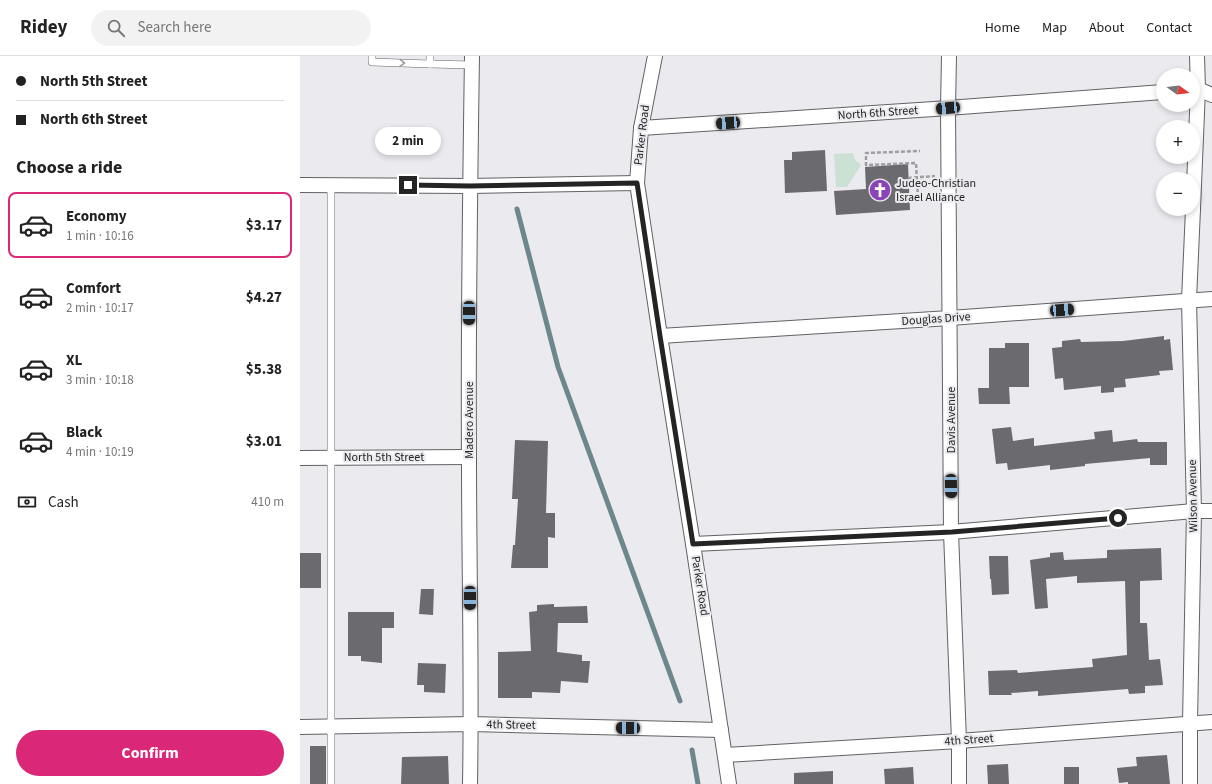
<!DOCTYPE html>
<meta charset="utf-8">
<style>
:root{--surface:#fff;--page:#f2f2f2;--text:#222;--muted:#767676;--line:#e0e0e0;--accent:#db2777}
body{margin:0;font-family:"Source Sans 3",sans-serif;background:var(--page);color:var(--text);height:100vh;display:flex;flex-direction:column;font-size:15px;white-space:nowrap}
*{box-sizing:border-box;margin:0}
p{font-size:13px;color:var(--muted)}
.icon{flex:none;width:22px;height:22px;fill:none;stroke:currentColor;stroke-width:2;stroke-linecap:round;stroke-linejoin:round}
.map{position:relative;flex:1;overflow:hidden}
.drawer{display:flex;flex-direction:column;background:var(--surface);width:300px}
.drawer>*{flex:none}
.top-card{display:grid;align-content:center;height:88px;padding:0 16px;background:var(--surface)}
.needle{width:26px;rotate:105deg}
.controls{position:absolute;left:856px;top:12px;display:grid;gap:8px}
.controls a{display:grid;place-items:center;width:44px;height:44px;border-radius:50%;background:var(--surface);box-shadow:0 2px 6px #0003;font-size:20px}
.end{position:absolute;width:18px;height:18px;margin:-9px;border:5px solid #242425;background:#fff;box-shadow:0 0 0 2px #fff}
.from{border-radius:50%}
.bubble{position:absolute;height:28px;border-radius:14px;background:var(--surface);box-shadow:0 2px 6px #0003;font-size:13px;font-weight:700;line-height:28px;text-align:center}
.car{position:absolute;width:12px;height:24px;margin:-12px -6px;border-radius:5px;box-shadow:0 0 3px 1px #0007;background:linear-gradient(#222 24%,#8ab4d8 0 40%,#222 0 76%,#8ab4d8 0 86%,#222 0)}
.top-card b{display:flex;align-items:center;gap:14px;height:38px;font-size:15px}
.top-card b+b{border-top:1px solid var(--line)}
.top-card i{width:10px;height:10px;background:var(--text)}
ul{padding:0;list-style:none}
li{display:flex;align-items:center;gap:12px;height:66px;margin:0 8px 6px;padding:0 8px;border:2px solid transparent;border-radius:8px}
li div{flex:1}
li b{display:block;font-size:15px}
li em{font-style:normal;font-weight:700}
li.current{border-color:var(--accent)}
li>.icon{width:36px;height:36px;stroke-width:1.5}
h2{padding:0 16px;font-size:18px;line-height:48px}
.pay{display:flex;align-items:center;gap:10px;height:44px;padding:0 16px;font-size:15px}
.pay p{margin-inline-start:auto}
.primary-button{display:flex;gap:8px;margin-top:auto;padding:8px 16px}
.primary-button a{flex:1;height:46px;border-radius:24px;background:var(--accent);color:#fff;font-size:16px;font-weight:700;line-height:46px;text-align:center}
header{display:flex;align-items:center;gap:24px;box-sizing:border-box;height:56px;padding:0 20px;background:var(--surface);border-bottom:1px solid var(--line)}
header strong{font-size:19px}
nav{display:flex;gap:22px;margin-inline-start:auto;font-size:14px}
.search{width:280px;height:36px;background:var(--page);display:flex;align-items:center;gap:10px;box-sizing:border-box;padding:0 14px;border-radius:22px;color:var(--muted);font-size:15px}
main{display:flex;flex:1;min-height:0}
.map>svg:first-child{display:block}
.green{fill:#cae1d4}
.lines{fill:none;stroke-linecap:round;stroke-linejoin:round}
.stream{stroke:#6d878c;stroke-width:5}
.building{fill:#6b6a6e}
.service-casing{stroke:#626164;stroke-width:8}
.minor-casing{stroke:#626164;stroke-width:16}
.path{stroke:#9e9ea1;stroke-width:2.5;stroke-dasharray:4 2;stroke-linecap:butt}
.service{stroke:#fff;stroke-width:7}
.minor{stroke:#fff;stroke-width:14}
.oneway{stroke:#9c9c9d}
.route{stroke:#242425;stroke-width:5}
.labels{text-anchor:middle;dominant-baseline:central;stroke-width:4;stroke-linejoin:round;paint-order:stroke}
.street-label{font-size:12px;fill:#242425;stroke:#ebeaee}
.poi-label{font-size:12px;fill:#242425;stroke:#ebeaee;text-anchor:start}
</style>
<header>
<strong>Ridey</strong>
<div class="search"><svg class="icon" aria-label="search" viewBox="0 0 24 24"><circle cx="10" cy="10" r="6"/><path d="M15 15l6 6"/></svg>Search here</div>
<nav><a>Home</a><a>Map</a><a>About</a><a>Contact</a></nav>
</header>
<main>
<section class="drawer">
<div class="top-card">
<b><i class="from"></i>North 5th Street</b>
<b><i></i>North 6th Street</b>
</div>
<h2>Choose a ride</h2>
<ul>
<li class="current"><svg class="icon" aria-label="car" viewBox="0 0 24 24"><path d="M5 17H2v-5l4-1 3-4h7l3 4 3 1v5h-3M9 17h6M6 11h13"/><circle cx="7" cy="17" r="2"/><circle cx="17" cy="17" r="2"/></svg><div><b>Economy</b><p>1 min · 10:16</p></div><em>$3.17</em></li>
<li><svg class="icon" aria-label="car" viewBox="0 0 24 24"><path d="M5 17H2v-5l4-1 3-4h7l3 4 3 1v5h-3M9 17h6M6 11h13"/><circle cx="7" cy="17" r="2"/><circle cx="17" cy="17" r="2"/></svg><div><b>Comfort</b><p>2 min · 10:17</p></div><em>$4.27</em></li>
<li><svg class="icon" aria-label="car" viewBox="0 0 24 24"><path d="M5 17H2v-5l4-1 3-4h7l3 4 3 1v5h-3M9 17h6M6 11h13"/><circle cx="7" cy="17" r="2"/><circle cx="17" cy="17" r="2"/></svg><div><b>XL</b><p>3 min · 10:18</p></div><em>$5.38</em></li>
<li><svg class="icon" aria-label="car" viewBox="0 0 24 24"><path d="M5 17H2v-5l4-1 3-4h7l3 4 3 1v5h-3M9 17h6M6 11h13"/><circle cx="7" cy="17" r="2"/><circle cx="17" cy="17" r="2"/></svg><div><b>Black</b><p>4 min · 10:19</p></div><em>$3.01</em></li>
</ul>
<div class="pay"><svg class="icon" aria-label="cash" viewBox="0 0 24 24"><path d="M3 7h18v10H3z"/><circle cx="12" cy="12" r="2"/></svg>Cash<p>410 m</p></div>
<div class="primary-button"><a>Confirm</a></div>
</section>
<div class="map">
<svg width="912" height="728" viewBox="0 0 912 728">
<rect width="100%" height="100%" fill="#ebeaee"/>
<!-- green -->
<path class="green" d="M 553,97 L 555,104 L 561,109 L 547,131 L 536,131 L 534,98 Z"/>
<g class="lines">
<!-- stream -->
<g class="stream">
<path d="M 217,153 L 258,311 L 380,645"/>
<path d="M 392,694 L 398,728"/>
</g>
</g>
<!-- building -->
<g class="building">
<path d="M 525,94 L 527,135 L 485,137 L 484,104 L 492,104 L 492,96 Z"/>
<path d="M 608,108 L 610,154 L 536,159 L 534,135 L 566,133 L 565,111 Z"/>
<path d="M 864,280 L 864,284 L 870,283 L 873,314 L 859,315 L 860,319 L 825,323 L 826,331 L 814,332 L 814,336 L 801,337 L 801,330 L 764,334 L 763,322 L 755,323 L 752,292 L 762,291 L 762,285 L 780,283 L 781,286 L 823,285 Z"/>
<path d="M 705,287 L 729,287 L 729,331 L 709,331 L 710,348 L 679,348 L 678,332 L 689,332 L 689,292 L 705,292 Z"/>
<path d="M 711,371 L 713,385 L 734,382 L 734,390 L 795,383 L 794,376 L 812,374 L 813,386 L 837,383 L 838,386 L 867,386 L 867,409 L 850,409 L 850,402 L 785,408 L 785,410 L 750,414 L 750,409 L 708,414 L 707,407 L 696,408 L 692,373 Z"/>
<path d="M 215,384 L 248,385 L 246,457 L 255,457 L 255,482 L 248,481 L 248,512 L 211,512 L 213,489 L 215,489 L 218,443 L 212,443 Z"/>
<path d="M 861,492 L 862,524 L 840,525 L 840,567 L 847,567 L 849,604 L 860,603 L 863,629 L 845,630 L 845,637 L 829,638 L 828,633 L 738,640 L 738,635 L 711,637 L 712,639 L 689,639 L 688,615 L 717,614 L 718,617 L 793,611 L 792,603 L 827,599 L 825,525 L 777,527 L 777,520 L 746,523 L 748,552 L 735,553 L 730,504 L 750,501 L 750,497 L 763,496 L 764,504 L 807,502 L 807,494 Z"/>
<rect x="0" y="497" width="21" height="35"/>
<path d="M 689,500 L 708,500 L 709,538 L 692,539 L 691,523 L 690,523 Z"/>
<path d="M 121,533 L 134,533 L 133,559 L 119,558 Z"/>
<path d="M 254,548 L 254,551 L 287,550 L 288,567 L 258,567 L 257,596 L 282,599 L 282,605 L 290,605 L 288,627 L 261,625 L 260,637 L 232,636 L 232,642 L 198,642 L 198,596 L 231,595 L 229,556 L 237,555 L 237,549 Z"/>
<path d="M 48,556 L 94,556 L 94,572 L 82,572 L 82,607 L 61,605 L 61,600 L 48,600 Z"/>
<path d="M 118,607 L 146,608 L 145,637 L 124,636 L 124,629 L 117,629 Z"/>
<rect x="10" y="690" width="16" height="38"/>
<path d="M 867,699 L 870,728 L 828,728 L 828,726 L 819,727 L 817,712 L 837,710 L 836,701 Z"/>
<path d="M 148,700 L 149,728 L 101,728 L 102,701 Z"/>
<path d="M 708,708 L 709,728 L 688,728 L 687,709 Z"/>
<path d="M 613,711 L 614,728 L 585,728 L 584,713 Z"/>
<rect x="764" y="711" width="15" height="17"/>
<path d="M 533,715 L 533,728 L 494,728 L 494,717 Z"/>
</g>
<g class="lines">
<!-- service casing -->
<g class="service-casing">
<g id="service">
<path d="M 72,0 L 72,6 L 130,8 L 130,0"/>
<path d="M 130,8 L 172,9"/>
<path d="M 31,129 L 31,728"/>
</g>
</g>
<!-- minor casing -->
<g class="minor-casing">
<g id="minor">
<path d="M 355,0 L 341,72 L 337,127 L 360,280 L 393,488 L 429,728"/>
<path d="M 649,0 L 648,52 L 651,476 L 659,685 L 659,728"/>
<path d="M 893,34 L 898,33 L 912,39"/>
<path d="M 341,72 L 634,53 L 863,36"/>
<path d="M 0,129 L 170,130 L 337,127"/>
<path d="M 893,153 L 898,33 L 897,0"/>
<path d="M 360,280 L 650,262 L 912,243"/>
<path d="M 0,402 L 169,401"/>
<path d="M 393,488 L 651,476 L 894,455 L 912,455"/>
<path d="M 0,671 L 171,668 L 421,674"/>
<path d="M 425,699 L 659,685 L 912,666"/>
<path d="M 170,728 C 172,619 169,511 169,402 C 168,268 170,134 172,0"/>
<path d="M 890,728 L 890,667 L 894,455 L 889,244 L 893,153"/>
</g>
</g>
<!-- path -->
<g class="path">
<path d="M 608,122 L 635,120"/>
<path d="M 612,142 L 618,142 L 616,107 L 566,109 L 566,97 L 620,95"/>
</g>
<!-- service -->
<use href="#service" class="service"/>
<!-- minor -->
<use href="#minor" class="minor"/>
</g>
<!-- one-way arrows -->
<defs><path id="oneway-chevron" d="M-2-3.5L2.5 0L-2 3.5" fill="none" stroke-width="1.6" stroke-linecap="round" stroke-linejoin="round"/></defs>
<use class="oneway" href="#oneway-chevron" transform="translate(102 7) rotate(2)"/>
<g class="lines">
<!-- route -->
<path class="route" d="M 108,129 L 170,130 L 337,127 L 360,280 L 393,488 L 652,476 L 818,462"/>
</g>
<!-- icons -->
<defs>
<g id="church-disc" transform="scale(1.15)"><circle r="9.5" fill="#8944b7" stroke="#ebeaee"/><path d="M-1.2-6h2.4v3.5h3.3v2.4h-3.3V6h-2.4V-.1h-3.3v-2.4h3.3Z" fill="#fff"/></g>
</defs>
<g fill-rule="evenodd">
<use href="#church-disc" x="580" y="134"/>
</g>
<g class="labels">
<!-- street labels -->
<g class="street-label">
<text transform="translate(578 57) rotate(-4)">North 6th Street</text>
<text transform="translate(342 79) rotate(-83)">Parker Road</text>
<text transform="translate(636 263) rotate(-4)">Douglas Drive</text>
<text transform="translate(169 364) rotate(-90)">Madero Avenue</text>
<text transform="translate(651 364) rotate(-90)">Davis Avenue</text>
<text x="84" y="401">North 5th Street</text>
<text transform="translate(893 440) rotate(-91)">Wilson Avenue</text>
<text transform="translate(400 530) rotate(81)">Parker Road</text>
<text transform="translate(211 669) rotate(1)">4th Street</text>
<text transform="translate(669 684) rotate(-4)">4th Street</text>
</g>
<!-- poi labels -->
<g class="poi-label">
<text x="596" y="127">Judeo-Christian<tspan x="596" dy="14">Israel Alliance</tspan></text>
</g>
</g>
</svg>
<div class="controls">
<a><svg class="needle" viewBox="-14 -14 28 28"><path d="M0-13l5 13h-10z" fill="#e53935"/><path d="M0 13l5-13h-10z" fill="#767676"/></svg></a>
<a>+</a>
<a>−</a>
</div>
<i class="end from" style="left:818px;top:462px"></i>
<i class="end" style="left:108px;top:129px"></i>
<div class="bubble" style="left:75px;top:71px;width:66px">2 min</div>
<i class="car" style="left:648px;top:52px;rotate:265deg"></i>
<i class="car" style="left:428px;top:67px;rotate:266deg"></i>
<i class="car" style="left:762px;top:254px;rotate:86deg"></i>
<i class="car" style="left:169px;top:257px;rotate:180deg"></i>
<i class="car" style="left:651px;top:430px;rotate:179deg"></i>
<i class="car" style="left:170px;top:542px;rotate:180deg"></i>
<i class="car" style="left:328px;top:672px;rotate:271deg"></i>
</div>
</main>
